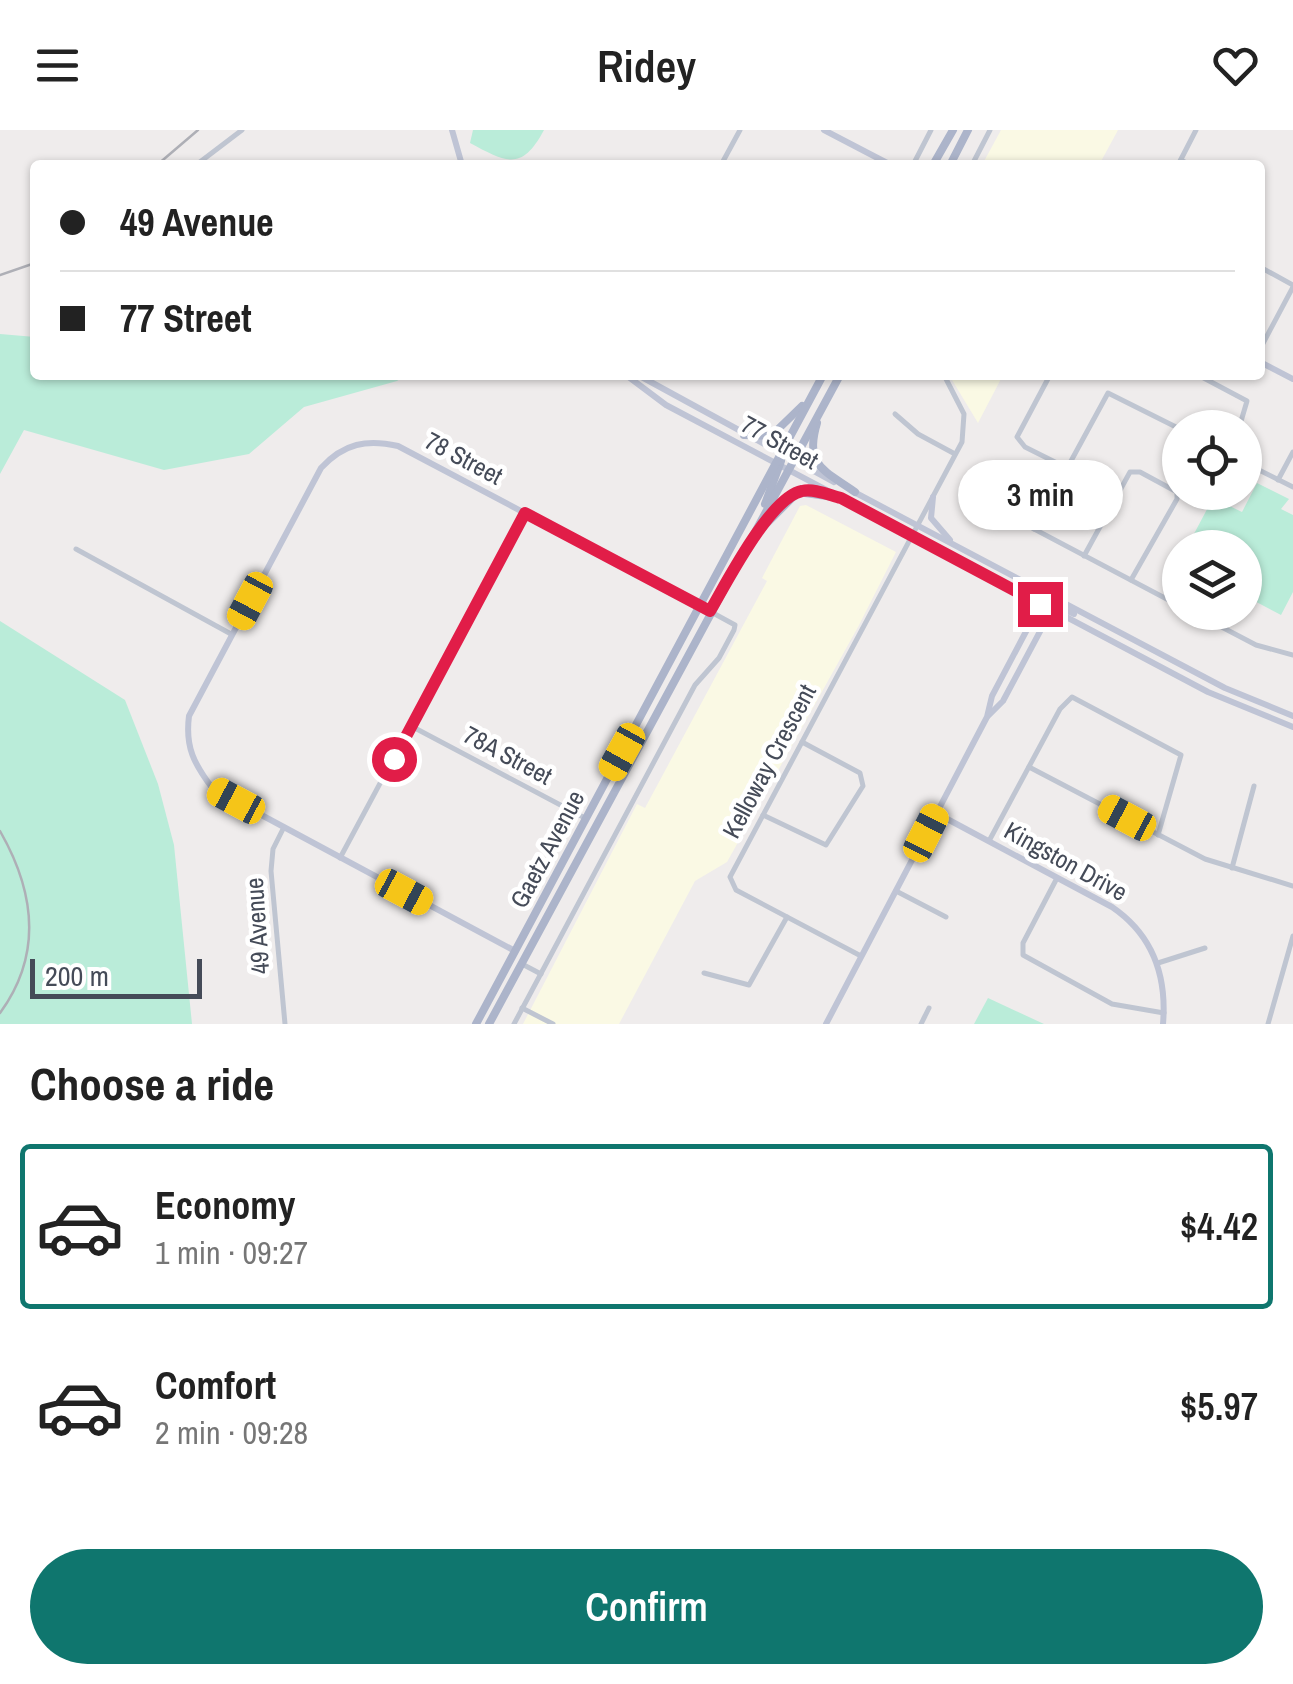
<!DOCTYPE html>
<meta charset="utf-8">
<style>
:root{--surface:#fff;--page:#f6f6f6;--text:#222;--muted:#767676;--line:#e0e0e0;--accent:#0f766e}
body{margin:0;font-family:"Archivo Narrow",sans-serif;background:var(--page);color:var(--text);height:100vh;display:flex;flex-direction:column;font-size:38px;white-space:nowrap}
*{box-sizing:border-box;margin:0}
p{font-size:32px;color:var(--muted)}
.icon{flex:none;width:55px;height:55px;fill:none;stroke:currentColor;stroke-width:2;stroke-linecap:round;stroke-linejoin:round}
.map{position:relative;height:894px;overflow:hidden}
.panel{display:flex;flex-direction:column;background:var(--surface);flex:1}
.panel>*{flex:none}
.guide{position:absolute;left:30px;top:30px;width:1235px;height:220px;border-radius:10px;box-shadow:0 2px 8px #0004;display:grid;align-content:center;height:220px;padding:0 30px;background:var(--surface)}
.fabs{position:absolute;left:1162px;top:280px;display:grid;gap:20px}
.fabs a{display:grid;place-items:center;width:100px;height:100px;border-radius:50%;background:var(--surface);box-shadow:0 2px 8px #0004;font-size:50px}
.scale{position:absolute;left:30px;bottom:25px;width:172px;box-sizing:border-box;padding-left:10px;border:5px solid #454b58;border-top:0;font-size:28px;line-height:35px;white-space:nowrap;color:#454b58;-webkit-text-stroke:8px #fff;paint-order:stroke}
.end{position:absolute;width:45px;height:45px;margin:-22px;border:12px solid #e11d48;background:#fff;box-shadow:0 0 0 5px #fff}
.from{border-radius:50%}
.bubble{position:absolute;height:70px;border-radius:35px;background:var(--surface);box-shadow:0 2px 8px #0004;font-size:32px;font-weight:600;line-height:70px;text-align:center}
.car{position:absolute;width:30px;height:60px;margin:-30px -15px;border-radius:12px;box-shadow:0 0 8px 2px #0007;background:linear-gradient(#f5c518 24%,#345 0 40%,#f5c518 0 76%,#345 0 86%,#f5c518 0)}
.guide b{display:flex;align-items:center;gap:35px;height:95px;font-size:38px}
.guide b+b{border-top:2px solid var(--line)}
.guide i{width:25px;height:25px;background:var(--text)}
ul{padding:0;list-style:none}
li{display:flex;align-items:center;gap:30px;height:165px;margin:0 20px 15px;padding:0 10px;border:5px solid transparent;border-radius:10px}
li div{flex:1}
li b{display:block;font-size:38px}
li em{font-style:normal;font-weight:600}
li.active{border-color:var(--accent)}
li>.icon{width:90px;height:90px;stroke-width:1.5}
h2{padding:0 30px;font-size:45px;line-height:120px}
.cta{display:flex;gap:20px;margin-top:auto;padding:20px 30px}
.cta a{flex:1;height:115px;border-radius:60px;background:var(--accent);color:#fff;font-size:40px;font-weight:600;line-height:115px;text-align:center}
header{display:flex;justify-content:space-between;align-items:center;height:130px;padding:0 30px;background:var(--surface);font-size:45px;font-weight:600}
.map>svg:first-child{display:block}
.commercial{fill:#faf9e4}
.green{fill:#baecd9}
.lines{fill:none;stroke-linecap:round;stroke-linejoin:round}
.street{stroke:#bfc5d1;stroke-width:5}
.secondary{stroke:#bfc4d5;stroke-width:6}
.primary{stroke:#acb4ca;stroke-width:8}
.rail{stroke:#aeafb6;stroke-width:2.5}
.route{stroke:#e11d48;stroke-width:12}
.labels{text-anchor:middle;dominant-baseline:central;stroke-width:9;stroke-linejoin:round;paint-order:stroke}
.street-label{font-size:25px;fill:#454b58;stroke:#fff}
</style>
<header><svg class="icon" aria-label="menu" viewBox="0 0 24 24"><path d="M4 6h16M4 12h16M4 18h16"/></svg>Ridey<svg class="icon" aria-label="heart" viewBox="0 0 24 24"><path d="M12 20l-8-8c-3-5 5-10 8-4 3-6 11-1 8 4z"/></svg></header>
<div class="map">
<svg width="1293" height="894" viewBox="0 0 1293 894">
<rect width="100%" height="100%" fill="#efecec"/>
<!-- commercial -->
<g class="commercial">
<path d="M 1001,0 L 1118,0 L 1099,35 L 982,35 Z"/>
<path d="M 949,245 L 1003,245 L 978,293 Z"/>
<path d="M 806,375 L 896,422 L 858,497 L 727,732 L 695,751 L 619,894 L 523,894 L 637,674 L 645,678 L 767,451 L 762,448 L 800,376 Z"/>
</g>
<!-- green -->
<g class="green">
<path d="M 473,0 L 544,0 C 522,41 507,33 470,13 Z"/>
<path d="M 0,204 L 35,207 L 35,245 L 405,245 L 397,251 L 304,277 L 249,324 L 164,340 L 24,300 L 0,344 Z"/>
<path d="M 1257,353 L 1289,369 L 1281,379 L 1293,385 L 1293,462 L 1281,485 L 1245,466 L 1245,418 L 1187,417 L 1213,368 L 1242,382 Z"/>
<path d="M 0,491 L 125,570 L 158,654 L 174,715 L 192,894 L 0,894 Z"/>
<path d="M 988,868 L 1044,894 L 974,894 Z"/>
</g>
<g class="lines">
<!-- street -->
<g class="street">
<path d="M 1181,30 L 1190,35"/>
<path d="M 196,35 L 242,0"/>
<path d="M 721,35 L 740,0"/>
<path d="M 913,35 L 931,0"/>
<path d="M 972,35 L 990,0"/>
<path d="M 1178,35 L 1196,0"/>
<path d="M 1260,137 L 1293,155"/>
<path d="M 1260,219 L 1293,157"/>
<path d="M 1050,245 L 1017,307 L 1025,317 L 1065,337"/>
<path d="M 1198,245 L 1247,271 L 1239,298"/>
<path d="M 895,284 L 918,304 L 955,324"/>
<path d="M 1245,333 L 1293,357"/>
<path d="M 1278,350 L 1293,322"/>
<path d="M 993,370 L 1015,389 L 1180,476"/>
<path d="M 1034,399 L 1108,263 L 1180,299"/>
<path d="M 76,419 L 231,504"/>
<path d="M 1084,426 L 1130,342 L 1140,342 L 1177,362 L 1177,369 L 1131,450"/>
<path d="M 1193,482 L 1256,515 L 1293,525"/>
<path d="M 411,596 L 585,688"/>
<path d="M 1029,637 L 1205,729 L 1293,756"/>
<path d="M 763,685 L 826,715 L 863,656 L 860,643 L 802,612"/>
<path d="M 284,697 L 273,719 L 271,741 L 285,894"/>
<path d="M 989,711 L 1060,579 L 1072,567 L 1181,625 L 1158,705"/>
<path d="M 340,728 L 525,383"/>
<path d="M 1232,738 L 1254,656"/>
<path d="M 1057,748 L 1023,813 L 1023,825 L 1112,874 L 1164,883"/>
<path d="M 896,761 L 946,787"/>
<path d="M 861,826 L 736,760 L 730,747 L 962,312 L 964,284 L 944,245"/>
<path d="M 1158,833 L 1205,818"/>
<path d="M 522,834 L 541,844"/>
<path d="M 704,843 L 749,855 L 787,787"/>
<path d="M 522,878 L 553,894"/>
<path d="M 514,894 L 695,555 L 719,528 L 734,500 L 735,495 L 713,483"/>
<path d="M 921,894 L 929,878"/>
<path d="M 1268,894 L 1293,806"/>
</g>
<!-- secondary -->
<g class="secondary">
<path d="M 452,0 L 462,35"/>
<path d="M 824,0 L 891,35"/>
<path d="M 1260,232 L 1293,249"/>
<path d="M 626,245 L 666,275 L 1208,562 L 1293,597"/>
<path d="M 638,245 L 834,352"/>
<path d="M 854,362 L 1225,558 L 1293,586"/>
<path d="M 933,367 L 931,388 L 950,410"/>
<path d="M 1040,474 L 1054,475 L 1074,484"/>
<path d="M 988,586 L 1003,571 L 1053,477"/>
<path d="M 936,683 L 1112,777 C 1153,805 1167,846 1163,894"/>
<path d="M 515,821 L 213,659 C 194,634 185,617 189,586 L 321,338 C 344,313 367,309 398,316 L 710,481"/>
<path d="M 826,894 L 987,587 L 992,566 L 1041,473"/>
</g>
<!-- primary -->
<g class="primary">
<path d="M 933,35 L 953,0"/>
<path d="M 950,35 L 968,0"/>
<path d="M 817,293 C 804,336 824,340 855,362"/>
<path d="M 744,305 L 771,306 L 802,276"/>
<path d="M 765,374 L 781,331"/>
<path d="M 756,404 L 798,362 L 841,368"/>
<path d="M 476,894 L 823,245"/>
<path d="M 489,894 L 840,245"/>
</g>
<!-- rail -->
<g class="rail">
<path d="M 157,35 L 198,0"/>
<path d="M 0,145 L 35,133"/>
<path d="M 0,701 C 35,762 43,824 0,883"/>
</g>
</g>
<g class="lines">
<!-- route -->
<path class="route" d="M 394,629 L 525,383 L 710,481 C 726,454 770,367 802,361 C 814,358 829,365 841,368 L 1040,474"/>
</g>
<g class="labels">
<!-- street labels -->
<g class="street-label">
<text transform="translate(780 312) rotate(29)">77 Street</text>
<text transform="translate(464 328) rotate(28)">78 Street</text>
<text transform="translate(508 625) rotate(28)">78A Street</text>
<text transform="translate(769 631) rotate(-62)">Kelloway Crescent</text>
<text transform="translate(547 719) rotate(-62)">Gaetz Avenue</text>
<text transform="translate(1066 731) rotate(29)">Kingston Drive</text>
<text transform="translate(257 796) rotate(-94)">49 Avenue</text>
</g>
</g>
</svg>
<div class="fabs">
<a><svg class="icon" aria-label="locate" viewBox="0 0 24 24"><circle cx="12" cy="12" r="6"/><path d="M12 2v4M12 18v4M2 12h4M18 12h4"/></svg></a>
<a><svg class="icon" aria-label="layers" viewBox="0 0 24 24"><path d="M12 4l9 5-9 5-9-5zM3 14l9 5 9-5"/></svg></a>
</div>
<div class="scale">200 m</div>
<i class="end from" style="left:394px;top:629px"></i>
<i class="end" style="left:1040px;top:474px"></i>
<div class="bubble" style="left:958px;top:330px;width:165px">3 min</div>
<i class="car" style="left:250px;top:471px;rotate:208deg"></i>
<i class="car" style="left:622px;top:622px;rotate:209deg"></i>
<i class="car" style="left:236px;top:671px;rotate:298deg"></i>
<i class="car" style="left:1127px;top:688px;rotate:298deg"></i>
<i class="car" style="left:926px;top:703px;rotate:27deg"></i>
<i class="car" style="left:404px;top:762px;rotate:118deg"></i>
<div class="guide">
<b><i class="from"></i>49 Avenue</b>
<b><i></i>77 Street</b>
</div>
</div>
<section class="panel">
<h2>Choose a ride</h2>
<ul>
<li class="active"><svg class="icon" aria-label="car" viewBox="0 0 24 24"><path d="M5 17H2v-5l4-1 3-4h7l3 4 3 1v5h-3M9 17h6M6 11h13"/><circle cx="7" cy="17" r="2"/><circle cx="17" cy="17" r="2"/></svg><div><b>Economy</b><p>1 min · 09:27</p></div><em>$4.42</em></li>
<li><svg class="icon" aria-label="car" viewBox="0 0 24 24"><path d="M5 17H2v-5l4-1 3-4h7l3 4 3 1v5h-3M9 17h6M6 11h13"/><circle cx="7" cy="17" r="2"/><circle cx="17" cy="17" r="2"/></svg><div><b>Comfort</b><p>2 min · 09:28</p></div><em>$5.97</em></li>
</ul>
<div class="cta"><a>Confirm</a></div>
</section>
